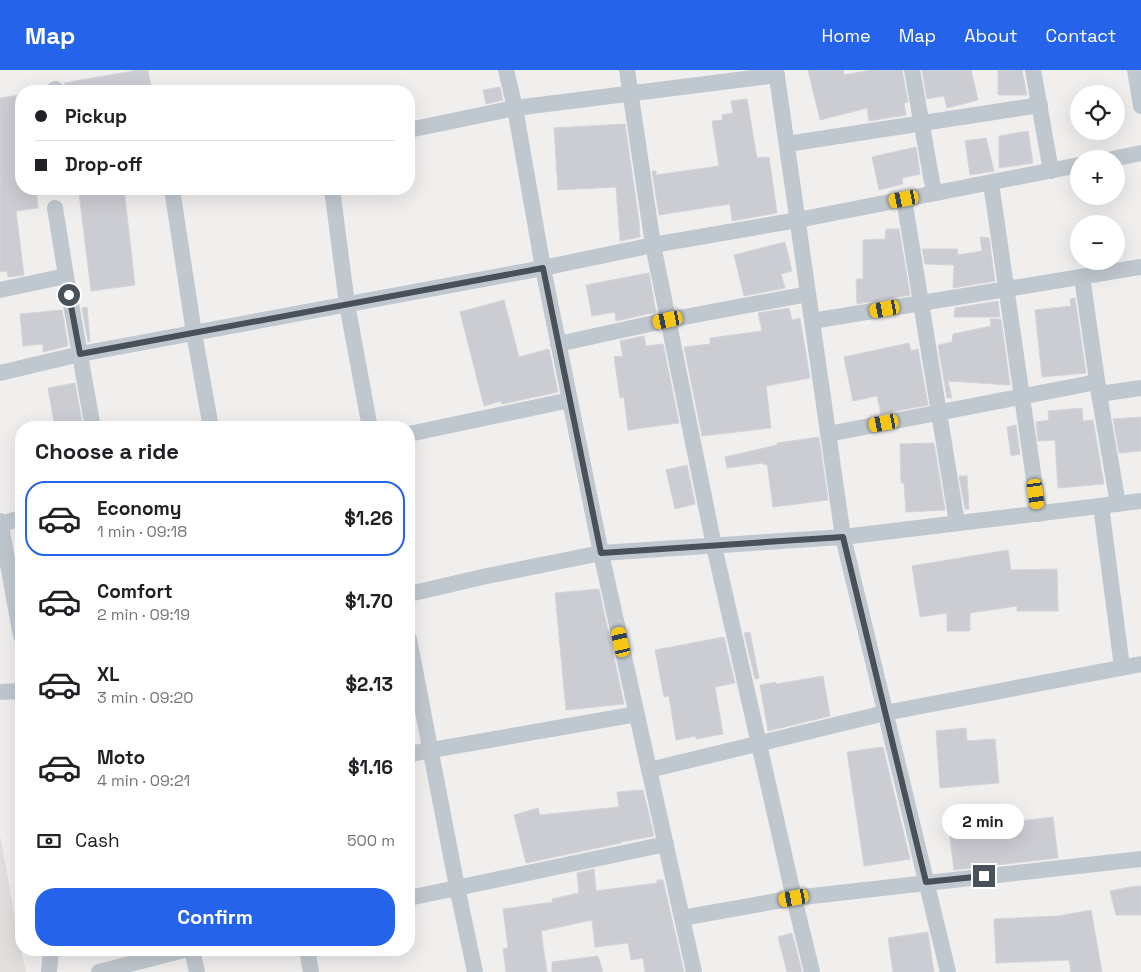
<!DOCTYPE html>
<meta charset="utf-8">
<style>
:root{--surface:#fff;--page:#f6f6f6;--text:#202124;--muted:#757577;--line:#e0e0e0;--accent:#2563eb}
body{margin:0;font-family:"Space Grotesk",sans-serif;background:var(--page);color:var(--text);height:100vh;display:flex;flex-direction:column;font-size:19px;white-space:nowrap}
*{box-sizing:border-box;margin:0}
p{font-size:16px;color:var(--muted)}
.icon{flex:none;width:28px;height:28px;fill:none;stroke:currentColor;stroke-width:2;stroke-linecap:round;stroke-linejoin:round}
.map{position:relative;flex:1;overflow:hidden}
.sheet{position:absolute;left:15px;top:351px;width:400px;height:535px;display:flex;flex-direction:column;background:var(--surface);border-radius:20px;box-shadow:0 5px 20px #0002}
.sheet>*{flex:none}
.guide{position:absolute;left:15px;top:15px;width:400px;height:110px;border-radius:20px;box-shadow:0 5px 20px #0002;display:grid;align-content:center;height:110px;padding:0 20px;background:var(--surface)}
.controls{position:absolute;left:1070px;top:15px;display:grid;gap:10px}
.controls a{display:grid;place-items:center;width:55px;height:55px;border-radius:50%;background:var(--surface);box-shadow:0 5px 20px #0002;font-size:25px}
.end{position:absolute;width:22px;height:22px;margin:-11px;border:6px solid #48505a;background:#fff;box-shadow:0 0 0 2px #fff}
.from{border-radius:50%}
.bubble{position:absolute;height:35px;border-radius:18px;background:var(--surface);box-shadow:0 5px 20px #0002;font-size:16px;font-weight:700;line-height:35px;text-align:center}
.car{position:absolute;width:15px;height:30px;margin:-15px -8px;border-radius:6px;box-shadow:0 0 4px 1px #0007;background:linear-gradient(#f5c518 24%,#345 0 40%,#f5c518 0 76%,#345 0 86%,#f5c518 0)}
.guide b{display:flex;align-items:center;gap:18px;height:48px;font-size:19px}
.guide b+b{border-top:1px solid var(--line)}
.guide i{width:12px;height:12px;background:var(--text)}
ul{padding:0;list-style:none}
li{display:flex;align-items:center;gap:15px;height:75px;margin:0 10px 8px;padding:0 10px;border:2px solid transparent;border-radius:20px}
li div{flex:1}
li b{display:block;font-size:19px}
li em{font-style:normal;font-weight:700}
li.active{border-color:var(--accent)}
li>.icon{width:45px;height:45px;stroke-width:1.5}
h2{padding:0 20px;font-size:22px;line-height:60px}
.pay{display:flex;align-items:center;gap:12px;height:55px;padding:0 20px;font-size:19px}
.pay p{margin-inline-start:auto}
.primary-button{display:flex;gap:10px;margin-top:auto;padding:10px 20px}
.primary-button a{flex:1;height:58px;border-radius:20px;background:var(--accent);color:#fff;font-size:20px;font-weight:700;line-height:58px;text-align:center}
header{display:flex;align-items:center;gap:30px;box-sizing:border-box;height:70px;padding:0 25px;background:var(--accent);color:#fff}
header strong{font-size:24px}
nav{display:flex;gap:28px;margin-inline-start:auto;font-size:18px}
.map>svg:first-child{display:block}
.education{fill:#e2e0df}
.building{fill:#cccdd3;stroke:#d3d4d9}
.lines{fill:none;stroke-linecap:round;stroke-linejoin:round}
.minor{stroke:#c0c8cf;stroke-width:16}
.route{stroke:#48505a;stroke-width:6}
</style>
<header>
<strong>Map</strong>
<nav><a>Home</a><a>Map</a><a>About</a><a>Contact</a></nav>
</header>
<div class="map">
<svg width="1141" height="902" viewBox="0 0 1141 902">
<rect width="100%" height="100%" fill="#f1eeee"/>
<!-- education -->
<path class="education" d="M 0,765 L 21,880 L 26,902 L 0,902 Z"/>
<!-- building -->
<g class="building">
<path d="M 138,0 L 148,0 L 152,21 L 68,21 L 67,17 L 64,13 Z"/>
<path d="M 808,0 L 843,0 L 844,5 L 871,0 L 902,0 L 908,32 L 904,33 L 906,45 L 869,51 L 867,38 L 820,50 Z"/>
<path d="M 922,0 L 971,0 L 978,30 L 947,38 L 944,26 L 927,29 Z"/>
<path d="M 998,0 L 1022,0 L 1027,25 L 998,25 Z"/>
<path d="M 500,17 L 503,30 L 486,34 L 483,20 Z"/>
<path d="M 21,25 L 21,119 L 36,119 L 38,138 L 16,141 L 24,205 L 8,207 L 7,201 L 0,202 L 0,28 Z"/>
<path d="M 747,29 L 757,88 L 769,87 L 777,143 L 732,151 L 730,134 L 659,145 L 652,101 L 656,101 L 656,105 L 719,96 L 712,51 L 723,50 L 722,45 L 733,43 L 731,31 Z"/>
<path d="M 625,54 L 639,151 L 640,167 L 620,171 L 616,117 L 558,120 L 554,58 Z"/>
<path d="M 1028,61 L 1033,93 L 999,98 L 999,66 Z"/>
<path d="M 986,68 L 994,101 L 970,105 L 965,71 Z"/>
<path d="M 916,77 L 920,104 L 902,108 L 903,114 L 879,120 L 872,87 Z"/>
<path d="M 117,119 L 124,119 L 135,215 L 91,221 L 79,123 Z"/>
<path d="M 886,159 L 899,159 L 910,225 L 857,234 L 856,209 L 863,209 L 863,170 L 885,169 Z"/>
<path d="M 980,167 L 989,168 L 995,211 L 953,218 L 954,195 L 925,194 L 922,179 L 957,179 L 958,185 L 982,181 Z"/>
<path d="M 785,172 L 792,201 L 781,204 L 785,218 L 744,226 L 734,185 Z"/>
<path d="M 649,203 L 656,242 L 616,251 L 615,242 L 592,246 L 586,215 Z"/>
<path d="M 1075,228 L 1086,303 L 1042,307 L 1035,240 L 1071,236 L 1070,229 Z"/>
<path d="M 504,230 L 519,287 L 549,279 L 558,322 L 502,334 L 501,331 L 484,336 L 460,242 Z"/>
<path d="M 998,231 L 1000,247 L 954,247 L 955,238 Z"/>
<path d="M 87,237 L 90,272 L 88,272 L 82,238 Z"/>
<path d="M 789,238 L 792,250 L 800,248 L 810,308 L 766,316 L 771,358 L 702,366 L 684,277 L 710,274 L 710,268 L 762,261 L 758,243 Z"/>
<path d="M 62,240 L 68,276 L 43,282 L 43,274 L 23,276 L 20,244 Z"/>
<path d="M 990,249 L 1001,249 L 1010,315 L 948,311 L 952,328 L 947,328 L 938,275 L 952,272 L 953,264 L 991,256 Z"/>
<path d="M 644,266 L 646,276 L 663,274 L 679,353 L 628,360 L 624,327 L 620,328 L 614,287 L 623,286 L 620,271 Z"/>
<path d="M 909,273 L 911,281 L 918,279 L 928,335 L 881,344 L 877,326 L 853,331 L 844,287 Z"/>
<path d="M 75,313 L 83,358 L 55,358 L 48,318 Z"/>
<path d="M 1082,338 L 1083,351 L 1093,350 L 1104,414 L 1058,418 L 1055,370 L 1038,371 L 1036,352 L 1049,350 L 1048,341 Z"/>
<path d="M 1141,347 L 1141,381 L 1119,383 L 1113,349 Z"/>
<path d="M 1016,355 L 1020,384 L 1011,386 L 1007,357 Z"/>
<path d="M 819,367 L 828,430 L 773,437 L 767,394 L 764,395 L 763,393 L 727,398 L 725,387 L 777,375 L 777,373 Z"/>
<path d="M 934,373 L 945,440 L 906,442 L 904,413 L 901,413 L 900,374 Z"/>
<path d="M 687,395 L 695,434 L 675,439 L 666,400 Z"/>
<path d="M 959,406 L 967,406 L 969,439 L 965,439 Z"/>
<path d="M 1008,480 L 1011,500 L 1057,499 L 1058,541 L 1017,541 L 1017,536 L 970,543 L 970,561 L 947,561 L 947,543 L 920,547 L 912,496 Z"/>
<path d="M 599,519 L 624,634 L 566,640 L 555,523 Z"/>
<path d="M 750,562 L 759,608 L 755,609 L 744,563 Z"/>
<path d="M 724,567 L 735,613 L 715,617 L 723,664 L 696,669 L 696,666 L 676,670 L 669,626 L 664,627 L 655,580 Z"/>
<path d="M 823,606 L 830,646 L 768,661 L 760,615 L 776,612 L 776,614 Z"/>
<path d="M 966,658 L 967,671 L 995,669 L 999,713 L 940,718 L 936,661 Z"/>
<path d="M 883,677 L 910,789 L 864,796 L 847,682 Z"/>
<path d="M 643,720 L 654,766 L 621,772 L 621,773 L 526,793 L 514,745 L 538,738 L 540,745 L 619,737 L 617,722 Z"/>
<path d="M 1053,747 L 1058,788 L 954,800 L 949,760 Z"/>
<path d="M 594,799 L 596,821 L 657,813 L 657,810 L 663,810 L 684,902 L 645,902 L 643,888 L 631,890 L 628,873 L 595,877 L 592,850 L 541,861 L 547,902 L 506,902 L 503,879 L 508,878 L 503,839 L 553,832 L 552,829 L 579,823 L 577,803 Z"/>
<path d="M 1141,816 L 1141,845 L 1116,845 L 1110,821 L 1130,817 Z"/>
<path d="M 1091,840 L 1102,902 L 1071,902 L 1069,890 L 996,893 L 994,849 L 1058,846 Z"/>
<path d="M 928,862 L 934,902 L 893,902 L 888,868 Z"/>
<path d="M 792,863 L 802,902 L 787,902 L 778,867 Z"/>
<path d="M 598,886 L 603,902 L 552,902 L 552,892 Z"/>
</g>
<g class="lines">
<!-- minor -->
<g class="minor">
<path d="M 506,0 L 515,38 L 543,198 L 601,483 L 694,902"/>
<path d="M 627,0 L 653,175 L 714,476 L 794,828 L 812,902"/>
<path d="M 776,0 L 843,467 L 948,902"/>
<path d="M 912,0 L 934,123"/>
<path d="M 1033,0 L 1051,101"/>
<path d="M 1135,0 L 1141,36"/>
<path d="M 55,19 L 58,21"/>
<path d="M 409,60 L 515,38 L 777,5"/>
<path d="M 787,74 L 1040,35"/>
<path d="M 1112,89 L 1141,83"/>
<path d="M 991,113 L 1039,444"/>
<path d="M 172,119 L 194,263 L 211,358"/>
<path d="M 332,119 L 347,234 L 370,358"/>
<path d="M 904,129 L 957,453"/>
<path d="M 55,138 L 66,206 L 93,358"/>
<path d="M 1082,207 L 1099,324 L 1118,434"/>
<path d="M 0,220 L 66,206"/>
<path d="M 812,251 L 1141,197"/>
<path d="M 558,274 L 668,250 L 808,224"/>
<path d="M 0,303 L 80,284 L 543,198 L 653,175 L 798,150 L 1079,95"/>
<path d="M 1099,324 L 1141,318"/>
<path d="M 409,364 L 570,330"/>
<path d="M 828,364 L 1097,312"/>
<path d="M 1101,436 L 1122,597"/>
<path d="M 0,451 L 21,566"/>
<path d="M 1,454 L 21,448"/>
<path d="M 409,524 L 487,506 L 601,483 L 843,467 L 1141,431"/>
<path d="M 409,569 L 457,817 L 475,902"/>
<path d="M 0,622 L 21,621"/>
<path d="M 409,684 L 637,644"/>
<path d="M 649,700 L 885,643 L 1141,594"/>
<path d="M 409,828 L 666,774"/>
<path d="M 682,848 L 794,828 L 1141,789"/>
<path d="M 192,880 L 197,902"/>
<path d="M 307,880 L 311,902"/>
<path d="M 49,902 L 51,880"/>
<path d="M 99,902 L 184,880"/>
</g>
</g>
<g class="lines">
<!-- route -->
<path class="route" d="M 69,225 L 80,284 L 543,198 L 601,483 L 843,467 L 926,812 L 984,806"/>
</g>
</svg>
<div class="controls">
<a><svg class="icon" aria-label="locate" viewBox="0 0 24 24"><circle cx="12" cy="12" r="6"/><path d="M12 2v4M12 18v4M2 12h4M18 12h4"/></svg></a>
<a>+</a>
<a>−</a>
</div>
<i class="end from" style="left:69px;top:225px"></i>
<i class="end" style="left:984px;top:806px"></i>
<div class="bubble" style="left:942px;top:734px;width:82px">2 min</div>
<i class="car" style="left:904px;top:129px;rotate:259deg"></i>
<i class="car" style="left:885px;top:239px;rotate:260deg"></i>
<i class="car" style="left:668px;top:250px;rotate:258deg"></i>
<i class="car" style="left:884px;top:353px;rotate:259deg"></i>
<i class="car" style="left:1036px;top:424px;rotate:172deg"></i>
<i class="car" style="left:621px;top:572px;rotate:347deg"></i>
<i class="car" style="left:794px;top:828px;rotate:260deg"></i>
<div class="guide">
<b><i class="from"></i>Pickup</b>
<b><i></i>Drop-off</b>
</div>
<section class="sheet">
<h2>Choose a ride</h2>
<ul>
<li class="active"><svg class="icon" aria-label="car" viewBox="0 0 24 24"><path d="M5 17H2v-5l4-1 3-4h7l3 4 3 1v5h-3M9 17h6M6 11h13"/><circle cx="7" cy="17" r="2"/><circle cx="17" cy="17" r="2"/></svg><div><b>Economy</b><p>1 min · 09:18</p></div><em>$1.26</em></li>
<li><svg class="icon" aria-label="car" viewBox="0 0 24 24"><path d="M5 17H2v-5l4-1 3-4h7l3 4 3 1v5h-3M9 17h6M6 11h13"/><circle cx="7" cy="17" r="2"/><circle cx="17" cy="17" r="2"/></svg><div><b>Comfort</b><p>2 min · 09:19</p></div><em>$1.70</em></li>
<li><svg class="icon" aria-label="car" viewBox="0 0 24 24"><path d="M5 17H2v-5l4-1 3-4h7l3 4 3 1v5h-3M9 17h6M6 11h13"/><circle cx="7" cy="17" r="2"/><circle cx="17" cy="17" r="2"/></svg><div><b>XL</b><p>3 min · 09:20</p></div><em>$2.13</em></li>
<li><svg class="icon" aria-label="car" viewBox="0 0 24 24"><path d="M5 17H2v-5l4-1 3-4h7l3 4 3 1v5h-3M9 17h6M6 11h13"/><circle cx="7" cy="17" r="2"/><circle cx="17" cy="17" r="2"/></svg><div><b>Moto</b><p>4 min · 09:21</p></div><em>$1.16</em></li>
</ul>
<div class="pay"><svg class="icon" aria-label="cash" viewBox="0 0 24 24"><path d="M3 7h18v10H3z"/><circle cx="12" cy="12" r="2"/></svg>Cash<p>500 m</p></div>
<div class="primary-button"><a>Confirm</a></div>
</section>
</div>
